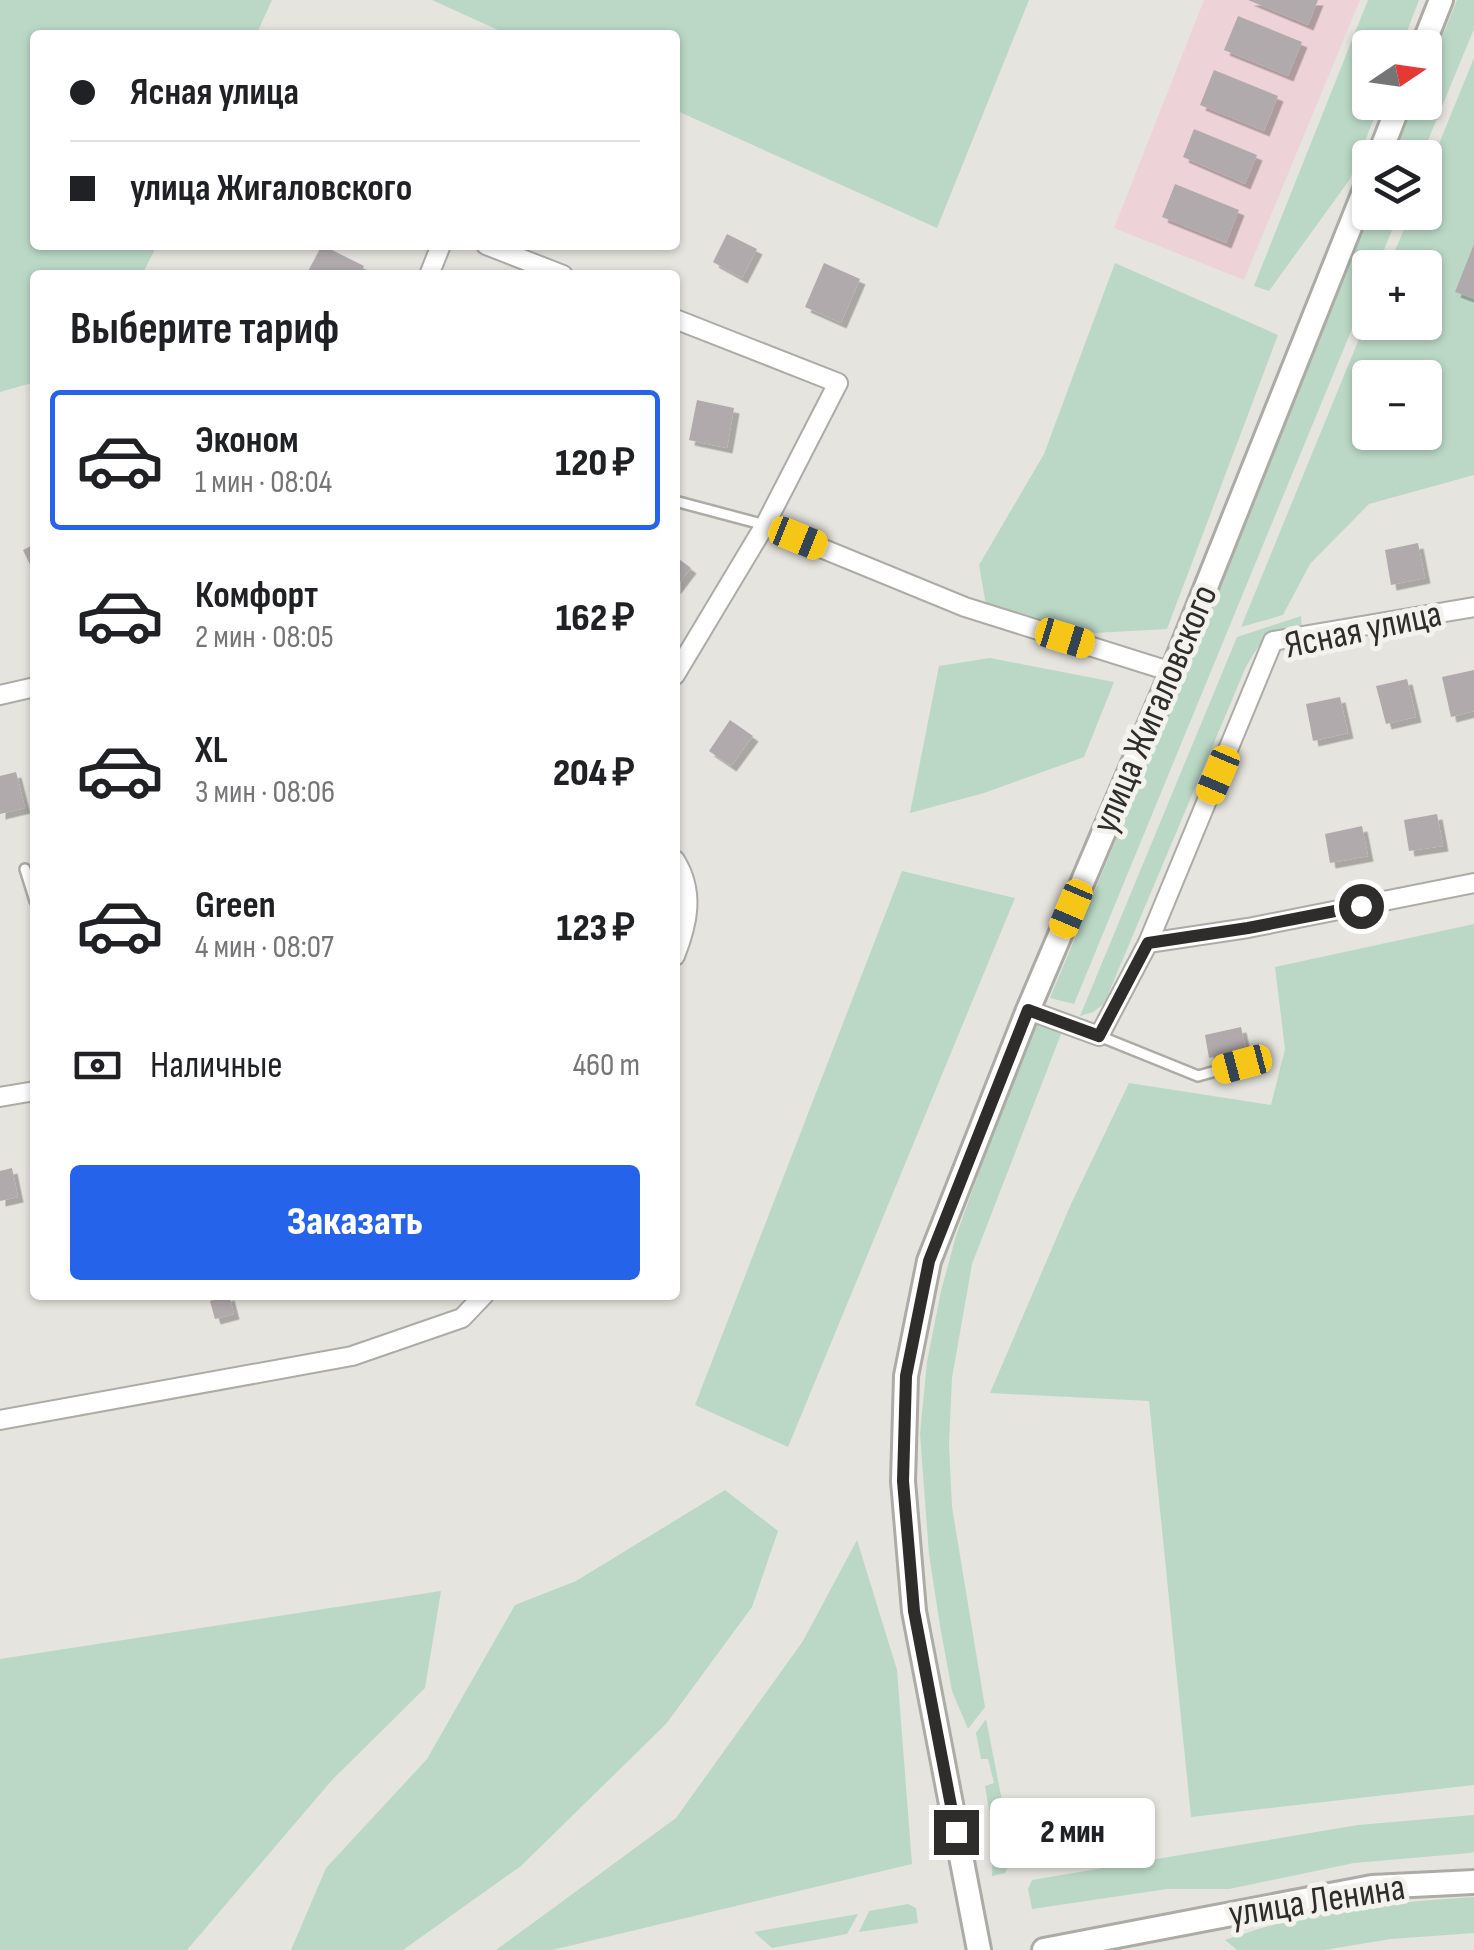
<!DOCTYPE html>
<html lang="ru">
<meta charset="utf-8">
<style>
:root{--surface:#fff;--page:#f2f2f2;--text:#202124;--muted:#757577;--line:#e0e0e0;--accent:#2563eb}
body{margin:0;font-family:"Sofia Sans Condensed",sans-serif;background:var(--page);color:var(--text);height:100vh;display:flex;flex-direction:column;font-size:38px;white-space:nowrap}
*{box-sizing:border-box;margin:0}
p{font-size:32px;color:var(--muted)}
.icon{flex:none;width:55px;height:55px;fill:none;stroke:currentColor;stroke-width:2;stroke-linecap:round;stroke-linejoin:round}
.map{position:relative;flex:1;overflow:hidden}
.sheet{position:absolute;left:30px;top:270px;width:650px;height:1030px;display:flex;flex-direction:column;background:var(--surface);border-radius:10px;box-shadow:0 2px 8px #0004}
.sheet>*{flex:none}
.hud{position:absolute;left:30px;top:30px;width:650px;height:220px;border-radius:10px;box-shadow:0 2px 8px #0004;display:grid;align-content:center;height:220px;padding:0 40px;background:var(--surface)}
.needle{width:65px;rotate:77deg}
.buttons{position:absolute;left:1352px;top:30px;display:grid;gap:20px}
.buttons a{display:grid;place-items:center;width:90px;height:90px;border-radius:10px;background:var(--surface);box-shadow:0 2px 8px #0004;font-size:50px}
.end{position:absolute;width:45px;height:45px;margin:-22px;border:12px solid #2e2d2b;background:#fff;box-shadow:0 0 0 5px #fff}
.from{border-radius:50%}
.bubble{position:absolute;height:70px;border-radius:10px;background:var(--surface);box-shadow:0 2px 8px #0004;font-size:32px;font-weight:800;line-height:70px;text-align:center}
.car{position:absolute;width:30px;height:60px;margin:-30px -15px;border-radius:12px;box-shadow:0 0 8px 2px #0007;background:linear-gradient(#f5c518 24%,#345 0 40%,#f5c518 0 76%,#345 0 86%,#f5c518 0)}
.hud b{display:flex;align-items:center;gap:35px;height:95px;font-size:38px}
.hud b+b{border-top:2px solid var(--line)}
.hud i{width:25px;height:25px;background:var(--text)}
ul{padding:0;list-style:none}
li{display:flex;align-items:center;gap:30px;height:140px;margin:0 20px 15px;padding:0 20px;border:5px solid transparent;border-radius:10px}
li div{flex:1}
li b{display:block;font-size:38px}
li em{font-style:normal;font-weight:800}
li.selected{border-color:var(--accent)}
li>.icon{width:90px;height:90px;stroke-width:1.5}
h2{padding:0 40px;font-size:45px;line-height:120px}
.pay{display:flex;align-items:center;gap:25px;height:110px;padding:0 40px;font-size:38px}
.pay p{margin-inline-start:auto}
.action{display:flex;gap:20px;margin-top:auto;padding:20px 40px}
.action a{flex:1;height:115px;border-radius:10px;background:var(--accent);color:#fff;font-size:40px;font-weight:800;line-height:115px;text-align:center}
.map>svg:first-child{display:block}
.industrial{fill:#edd3d7}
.green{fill:#bbd8c6;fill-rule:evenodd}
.building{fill:#b1aaad;filter:url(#shadow)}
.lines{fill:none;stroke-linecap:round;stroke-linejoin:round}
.lane-casing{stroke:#adaba5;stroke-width:14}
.street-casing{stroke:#adaba5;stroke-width:22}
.secondary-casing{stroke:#adaba5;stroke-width:28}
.lane{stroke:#fff;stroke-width:9}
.street{stroke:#fff;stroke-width:18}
.secondary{stroke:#fff;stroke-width:22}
.route{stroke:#2e2d2b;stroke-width:12}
.labels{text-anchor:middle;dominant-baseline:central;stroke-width:10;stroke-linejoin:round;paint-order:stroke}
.street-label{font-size:38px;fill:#2e2d2b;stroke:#f4f2ec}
</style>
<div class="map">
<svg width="1474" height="1950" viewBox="0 0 1474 1950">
<defs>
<filter id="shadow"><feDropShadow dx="5.5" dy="5.5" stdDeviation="0" flood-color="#0004"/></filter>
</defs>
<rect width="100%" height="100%" fill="#e6e4de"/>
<!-- industrial -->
<path class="industrial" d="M 1204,0 L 1360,0 L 1244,280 L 1114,228 Z"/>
<!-- green -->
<g class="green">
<path d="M 0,0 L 272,0 L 256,35 L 35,35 L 35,245 L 157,245 L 142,275 L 35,275 L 35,382 L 0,392 Z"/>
<path d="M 432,0 L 1029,0 L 937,228 L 675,110 L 675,35 L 509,35 Z"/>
<path d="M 1368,0 L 1419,0 L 1401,47 L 1370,48 L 1370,102 L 1380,103 L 1350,179 L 1269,291 L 1254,286 Z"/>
<path d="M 1457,0 L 1474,0 L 1474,29 L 1421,157 L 1393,157 L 1415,103 L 1425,102 L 1425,79 Z"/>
<path d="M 1474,58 L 1474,475 L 1369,504 L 1310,564 L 1283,615 L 1241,627 L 1370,312 L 1370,322 L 1425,322 L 1425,268 L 1388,267 L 1411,213 L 1425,212 L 1425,178 ZM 1370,378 L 1425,378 L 1425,432 L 1370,432 Z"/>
<path d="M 1370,212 L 1399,213 L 1377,267 L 1370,268 L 1370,285 L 1074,1004 L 1050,998 L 1181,684 Z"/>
<path d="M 1115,263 L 1278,335 L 1167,629 L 1095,633 L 986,605 L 979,565 L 1044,454 Z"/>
<path d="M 1301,616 L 1302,630 C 1266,637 1263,636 1245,669 L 1104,1004 L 1093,1012 L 1080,1016 L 1237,637 Z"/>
<path d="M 990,658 L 1114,682 L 1084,757 L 984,793 L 910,813 L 939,666 Z"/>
<path d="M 902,871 L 1015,898 L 788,1447 L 695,1405 Z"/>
<path d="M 1474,924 L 1474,1785 L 1191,1817 L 1149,1401 L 990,1393 L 1071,1204 L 1129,1083 L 1271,1105 L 1285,1049 L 1275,967 Z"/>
<path d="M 1041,1021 L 1063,1029 L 972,1264 L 952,1378 L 949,1444 L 952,1507 L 985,1707 L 968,1729 L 952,1691 L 940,1626 L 929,1554 L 920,1434 L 927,1362 L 941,1291 L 956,1236 L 1032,1026 Z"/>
<path d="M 725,1490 L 778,1531 L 752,1607 L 666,1724 L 521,1866 L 403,1950 L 291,1950 L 326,1868 L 427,1759 L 515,1605 L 576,1581 Z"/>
<path d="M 857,1540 L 897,1670 L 912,1864 L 552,1950 L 496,1950 L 676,1818 L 803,1641 Z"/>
<path d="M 441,1591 L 425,1688 L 332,1780 L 187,1950 L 0,1950 L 0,1659 Z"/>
<path d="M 986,1719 L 1006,1821 L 989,1810 L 985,1786 L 994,1783 L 988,1759 L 981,1759 L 976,1733 Z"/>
<path d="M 1474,1815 L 1474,1852 L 1470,1853 L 1354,1863 L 1229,1889 L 1167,1889 L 1032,1909 L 1028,1889 L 1032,1880 L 1358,1825 Z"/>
<path d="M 993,1823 L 1007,1830 L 1013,1857 L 1005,1873 L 992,1876 Z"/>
<path d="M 1474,1897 L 1474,1933 L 1391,1939 L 1324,1950 L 1237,1950 L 1225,1940 C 1304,1911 1390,1902 1474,1897 Z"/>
<path d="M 908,1904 L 916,1908 L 918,1923 L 859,1932 L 869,1911 Z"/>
<path d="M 858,1914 L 847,1934 L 772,1948 L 754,1932 Z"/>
</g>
<!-- building -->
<g class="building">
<path d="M 1248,0 L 1318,0 L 1308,25 Z"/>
<path d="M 1238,16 L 1302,42 L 1288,76 L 1224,50 Z"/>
<path d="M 1214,70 L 1278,96 L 1264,131 L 1200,105 Z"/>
<path d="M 1194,129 L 1257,155 L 1245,184 L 1183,157 Z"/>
<path d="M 1175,184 L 1239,210 L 1226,243 L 1162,217 Z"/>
<path d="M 727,234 L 757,249 L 742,278 L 713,262 Z"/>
<path d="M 1474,244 L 1474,299 L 1455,292 Z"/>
<path d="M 322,245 L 364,266 L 360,275 L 306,275 Z"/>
<path d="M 824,263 L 860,279 L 841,323 L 805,307 Z"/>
<path d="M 697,400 L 734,408 L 727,448 L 689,440 Z"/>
<path d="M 1418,543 L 1425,578 L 1391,585 L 1385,550 Z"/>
<path d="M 35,544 L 35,575 L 23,550 Z"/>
<path d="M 675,556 L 691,568 L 675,589 Z"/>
<path d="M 1474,670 L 1474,711 L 1451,717 L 1442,677 Z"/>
<path d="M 1407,679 L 1416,717 L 1386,724 L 1376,686 Z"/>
<path d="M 1340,697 L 1348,733 L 1313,741 L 1306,704 Z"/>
<path d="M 730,720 L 753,736 L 731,766 L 709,751 Z"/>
<path d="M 16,772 L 25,808 L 0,814 L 0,776 Z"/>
<path d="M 1437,814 L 1443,846 L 1409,851 L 1404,820 Z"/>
<path d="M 1362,826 L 1368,856 L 1330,863 L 1325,834 Z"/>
<path d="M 1241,1027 L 1246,1050 L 1209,1058 L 1205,1035 Z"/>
<path d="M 12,1168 L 18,1197 L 0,1201 L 0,1171 Z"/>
<path d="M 229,1295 L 234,1314 L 215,1319 L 210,1301 Z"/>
</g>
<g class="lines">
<!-- lane casing -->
<g class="lane-casing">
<g id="lane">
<path d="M 675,501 L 765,525"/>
<path d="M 25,869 L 35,901"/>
<path d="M 1099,1036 L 1198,1076 L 1241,1064"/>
</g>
</g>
<!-- street casing -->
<g class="street-casing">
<g id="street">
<path d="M 486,245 L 563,275"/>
<path d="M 429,275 L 441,245"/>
<path d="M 675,319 L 838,383 L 765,525 L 675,675"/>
<path d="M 765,525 L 965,607 L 1172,672"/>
<path d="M 0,695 L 35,687"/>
<path d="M 675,860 C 695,892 688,923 675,956"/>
<path d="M 1148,943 L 1248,928 L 1474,883"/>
<path d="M 1028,1010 L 1099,1036 L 1148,943 L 1273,641 L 1474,607"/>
<path d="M 0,1097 L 35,1091"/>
<path d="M 0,1420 L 352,1356 L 462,1318 L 484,1295"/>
</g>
</g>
<!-- secondary casing -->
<g class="secondary-casing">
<g id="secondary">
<path d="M 1422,48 L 1441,0"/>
<path d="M 1378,158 L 1400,102"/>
<path d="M 979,1950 L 914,1611 L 903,1481 L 906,1376 L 929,1261 L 1028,1010 L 1172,672 L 1370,177"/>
<path d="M 1044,1950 L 1372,1887 L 1474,1882"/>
</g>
</g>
<!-- lane -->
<use href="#lane" class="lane"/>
<!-- street -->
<use href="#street" class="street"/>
<!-- secondary -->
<use href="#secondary" class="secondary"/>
</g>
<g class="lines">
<!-- route -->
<path class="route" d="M 956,1832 L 914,1611 L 903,1481 L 906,1376 L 929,1261 L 1028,1010 L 1099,1036 L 1148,943 L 1248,928 L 1361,906"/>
</g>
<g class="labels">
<!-- street labels -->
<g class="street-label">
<text transform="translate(1363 630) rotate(-12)">Ясная улица</text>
<text transform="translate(1155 709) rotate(-67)">улица Жигаловского</text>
<text transform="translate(1317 1901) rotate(-9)">улица Ленина</text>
</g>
</g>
</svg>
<div class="buttons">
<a><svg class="needle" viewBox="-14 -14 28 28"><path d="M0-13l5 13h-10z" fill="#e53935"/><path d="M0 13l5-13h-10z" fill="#757577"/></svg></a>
<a><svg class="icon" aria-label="layers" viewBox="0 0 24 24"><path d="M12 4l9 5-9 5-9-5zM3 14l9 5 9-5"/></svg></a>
<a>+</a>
<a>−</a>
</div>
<i class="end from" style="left:1361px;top:906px"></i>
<i class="end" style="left:956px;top:1832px"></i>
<div class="bubble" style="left:990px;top:1798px;width:165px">2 мин</div>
<i class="car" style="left:798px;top:538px;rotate:112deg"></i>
<i class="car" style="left:1065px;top:638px;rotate:107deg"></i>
<i class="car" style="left:1218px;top:775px;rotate:203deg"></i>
<i class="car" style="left:1071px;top:909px;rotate:203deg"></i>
<i class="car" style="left:1242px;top:1064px;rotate:255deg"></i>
<div class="hud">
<b><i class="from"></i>Ясная улица</b>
<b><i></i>улица Жигаловского</b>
</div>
<section class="sheet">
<h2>Выберите тариф</h2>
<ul>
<li class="selected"><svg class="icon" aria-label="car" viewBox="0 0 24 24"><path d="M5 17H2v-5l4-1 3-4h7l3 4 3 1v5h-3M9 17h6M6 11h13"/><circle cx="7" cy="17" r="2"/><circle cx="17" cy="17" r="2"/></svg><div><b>Эконом</b><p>1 мин · 08:04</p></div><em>120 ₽</em></li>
<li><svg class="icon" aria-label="car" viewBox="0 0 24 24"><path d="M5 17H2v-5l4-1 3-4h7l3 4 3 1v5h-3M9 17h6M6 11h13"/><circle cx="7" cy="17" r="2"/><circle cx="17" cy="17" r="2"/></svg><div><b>Комфорт</b><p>2 мин · 08:05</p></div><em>162 ₽</em></li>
<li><svg class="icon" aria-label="car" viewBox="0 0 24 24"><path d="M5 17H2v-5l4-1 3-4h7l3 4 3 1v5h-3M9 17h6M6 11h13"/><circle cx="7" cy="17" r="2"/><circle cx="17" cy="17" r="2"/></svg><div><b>XL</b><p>3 мин · 08:06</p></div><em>204 ₽</em></li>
<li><svg class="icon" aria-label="car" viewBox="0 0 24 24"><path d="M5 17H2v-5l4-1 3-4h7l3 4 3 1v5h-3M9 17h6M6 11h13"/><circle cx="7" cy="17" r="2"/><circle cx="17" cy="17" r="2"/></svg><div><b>Green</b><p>4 мин · 08:07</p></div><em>123 ₽</em></li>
</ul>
<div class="pay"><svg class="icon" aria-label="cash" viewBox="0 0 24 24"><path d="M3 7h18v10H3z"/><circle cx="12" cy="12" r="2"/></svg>Наличные<p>460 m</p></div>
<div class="action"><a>Заказать</a></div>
</section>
</div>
